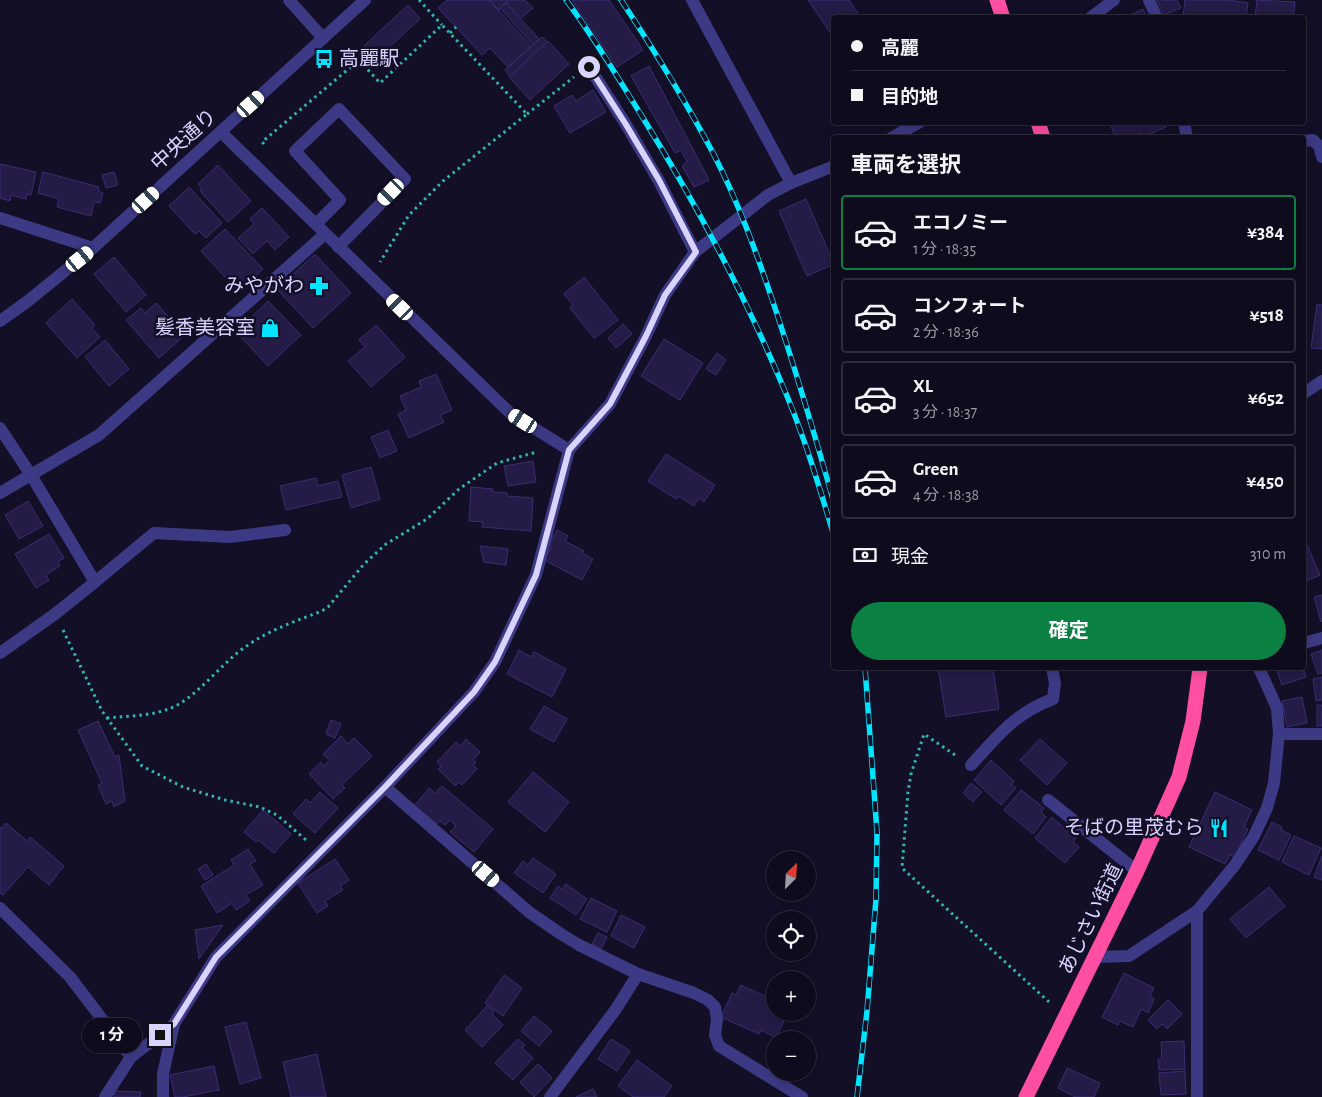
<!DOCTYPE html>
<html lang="ja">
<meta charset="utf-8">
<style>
:root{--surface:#0e0b1c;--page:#171425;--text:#f1f3f6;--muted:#9b9ba3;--line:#2e2b3b;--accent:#0b8043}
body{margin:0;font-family:"Alegreya Sans","Noto Sans JP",sans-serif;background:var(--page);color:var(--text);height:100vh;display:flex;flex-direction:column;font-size:19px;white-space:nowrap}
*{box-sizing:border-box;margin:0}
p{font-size:16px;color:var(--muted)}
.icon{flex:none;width:28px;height:28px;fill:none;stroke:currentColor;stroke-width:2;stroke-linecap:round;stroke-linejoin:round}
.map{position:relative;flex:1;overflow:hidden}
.details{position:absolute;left:831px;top:135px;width:475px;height:535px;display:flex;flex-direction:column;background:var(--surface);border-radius:5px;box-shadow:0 2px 12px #0003,0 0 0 1px var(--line)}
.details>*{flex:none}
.top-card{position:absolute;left:831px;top:15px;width:475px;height:110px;border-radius:5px;box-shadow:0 2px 12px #0003,0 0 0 1px var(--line);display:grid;align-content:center;height:110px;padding:0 20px;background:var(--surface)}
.needle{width:32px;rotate:24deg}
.fabs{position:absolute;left:766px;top:851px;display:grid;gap:10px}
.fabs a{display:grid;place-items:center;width:50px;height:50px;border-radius:50%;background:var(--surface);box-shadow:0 2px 12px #0003,0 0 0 1px var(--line);font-size:25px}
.end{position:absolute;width:22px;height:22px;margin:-11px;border:6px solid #d9d4ff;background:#111;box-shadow:0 0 0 2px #111}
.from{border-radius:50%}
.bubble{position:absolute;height:35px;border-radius:18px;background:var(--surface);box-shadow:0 2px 12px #0003,0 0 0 1px var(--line);font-size:16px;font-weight:700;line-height:35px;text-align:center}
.car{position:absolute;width:15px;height:30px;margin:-15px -8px;border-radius:6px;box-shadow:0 0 4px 1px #0007;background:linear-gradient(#fff 24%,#345 0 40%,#fff 0 76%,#345 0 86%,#fff 0)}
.top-card b{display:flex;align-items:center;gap:18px;height:48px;font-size:19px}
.top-card b+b{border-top:1px solid var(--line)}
.top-card i{width:12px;height:12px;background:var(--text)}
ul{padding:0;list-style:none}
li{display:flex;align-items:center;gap:15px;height:75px;margin:0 10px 8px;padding:0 10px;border:2px solid var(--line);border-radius:5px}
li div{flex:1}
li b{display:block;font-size:19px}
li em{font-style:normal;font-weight:700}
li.selected{border-color:var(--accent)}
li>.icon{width:45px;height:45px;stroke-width:1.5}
h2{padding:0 20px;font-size:22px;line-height:60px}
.pay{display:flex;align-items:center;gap:12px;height:55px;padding:0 20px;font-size:19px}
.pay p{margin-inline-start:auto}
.primary-button{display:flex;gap:10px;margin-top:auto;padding:10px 20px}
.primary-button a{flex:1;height:58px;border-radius:30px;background:var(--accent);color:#fff;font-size:20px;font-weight:700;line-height:58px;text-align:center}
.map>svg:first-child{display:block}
.building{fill:#241b47;stroke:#3b2d73}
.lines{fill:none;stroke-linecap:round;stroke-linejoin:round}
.path{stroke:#2fb8b0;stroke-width:3;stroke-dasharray:2.5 4;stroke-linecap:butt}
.minor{stroke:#3d3a85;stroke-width:12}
.highway{stroke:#ff4fa3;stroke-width:15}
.rail-casing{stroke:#00e5ff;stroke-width:5.5}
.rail{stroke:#130f26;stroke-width:4;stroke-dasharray:11;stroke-linecap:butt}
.route{stroke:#d9d4ff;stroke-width:6}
.labels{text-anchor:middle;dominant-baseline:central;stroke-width:5;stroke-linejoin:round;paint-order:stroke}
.poi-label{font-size:20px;fill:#d9d4ff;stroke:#130f26;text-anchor:end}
.street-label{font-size:20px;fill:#d9d4ff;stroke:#130f26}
</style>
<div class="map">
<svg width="1322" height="1097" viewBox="0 0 1322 1097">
<rect width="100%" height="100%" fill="#130f26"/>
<!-- building -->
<g class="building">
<path d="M 447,0 L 489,0 L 531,46 L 508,67 L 490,48 L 482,55 L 438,8 Z"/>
<path d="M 489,0 L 509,0 L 499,10 Z"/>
<path d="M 509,0 L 525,0 L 533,8 L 518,21 L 503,5 Z"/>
<path d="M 572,0 L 609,0 L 643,50 L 617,67 Z"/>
<path d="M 808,0 L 849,0 L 861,18 L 834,18 L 834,38 Z"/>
<path d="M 1157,0 L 1177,0 L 1181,8 L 1164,15 Z"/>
<path d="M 1185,0 L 1228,0 L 1248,3 L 1246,18 L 1183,17 Z"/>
<path d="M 1257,0 L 1295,2 L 1293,18 L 1255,18 Z"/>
<path d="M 506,3 L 539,39 L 533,45 L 500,8 Z"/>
<path d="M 408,5 L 420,19 L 376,59 L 364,46 Z"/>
<path d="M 1143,9 L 1147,18 L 1124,18 Z"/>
<path d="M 542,37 L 547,42 L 510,77 L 505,70 Z"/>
<path d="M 548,41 L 569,64 L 530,100 L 509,77 Z"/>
<path d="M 649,66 L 677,119 L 709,180 L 694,187 L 682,166 L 687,162 L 681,150 L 675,153 L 631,76 Z"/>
<path d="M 593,90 L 606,112 L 570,133 L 554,106 L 572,95 L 576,101 Z"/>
<path d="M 1109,122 L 1164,122 L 1166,127 L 1143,137 L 1141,133 L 1133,138 L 1116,138 Z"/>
<path d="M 0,164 L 36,172 L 31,195 L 27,194 L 26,199 L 11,195 L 10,201 L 0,198 Z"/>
<path d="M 218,165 L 251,201 L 228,222 L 200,191 L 202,189 L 198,184 Z"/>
<path d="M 43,172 L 99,187 L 98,191 L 103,193 L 100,203 L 94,202 L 91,216 L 57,207 L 59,199 L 38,193 Z"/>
<path d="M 114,172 L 118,185 L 106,188 L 102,175 Z"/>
<path d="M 189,187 L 222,223 L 206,238 L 199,231 L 195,234 L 169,206 Z"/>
<path d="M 806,199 L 834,264 L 807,276 L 779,211 Z"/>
<path d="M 262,208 L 289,237 L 275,250 L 267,241 L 253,254 L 238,238 L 254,224 L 250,219 Z"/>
<path d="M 225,229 L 263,269 L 239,292 L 201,251 Z"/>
<path d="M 315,254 L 351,293 L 313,328 L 277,289 Z"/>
<path d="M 114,257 L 146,295 L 126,312 L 94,274 Z"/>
<path d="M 584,277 L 618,320 L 594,338 L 570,308 L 573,305 L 564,294 Z"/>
<path d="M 72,299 L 95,325 L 92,328 L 100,337 L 77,358 L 46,323 Z"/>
<path d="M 268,301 L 301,335 L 268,366 L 236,332 Z"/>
<path d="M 156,303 L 185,335 L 159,358 L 126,320 L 141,308 L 145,313 Z"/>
<path d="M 1317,304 L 1322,305 L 1322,349 L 1311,348 Z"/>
<path d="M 623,324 L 632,334 L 616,348 L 608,338 Z"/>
<path d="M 376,325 L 405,357 L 371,387 L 348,361 L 365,347 L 359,340 Z"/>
<path d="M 664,339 L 703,363 L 680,400 L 641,376 Z"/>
<path d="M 105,340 L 129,369 L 109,386 L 85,357 Z"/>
<path d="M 717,353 L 726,360 L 716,375 L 706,369 Z"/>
<path d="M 436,374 L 452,410 L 440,415 L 444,422 L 409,438 L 398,414 L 406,410 L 400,396 L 421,387 L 419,381 Z"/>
<path d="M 388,430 L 397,451 L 380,458 L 371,437 Z"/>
<path d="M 666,454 L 715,485 L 704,502 L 699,498 L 694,506 L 678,496 L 676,499 L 648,481 Z"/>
<path d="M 533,461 L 536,482 L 508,486 L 504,466 Z"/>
<path d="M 371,467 L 380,499 L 351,508 L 342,475 Z"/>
<path d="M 316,478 L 318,486 L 338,481 L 342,497 L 286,510 L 280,486 Z"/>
<path d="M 471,487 L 493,489 L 493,492 L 507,493 L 507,496 L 533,498 L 531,531 L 482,527 L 483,522 L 469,521 Z"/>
<path d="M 28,501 L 43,526 L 19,539 L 5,515 Z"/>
<path d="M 557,530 L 568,536 L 565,541 L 584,551 L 582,553 L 593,559 L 582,580 L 544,560 L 552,546 L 549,545 Z"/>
<path d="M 49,534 L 64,558 L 58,562 L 60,566 L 46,575 L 49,580 L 36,588 L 15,554 Z"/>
<path d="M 1304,538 L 1320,575 L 1304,582 Z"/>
<path d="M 480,546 L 508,549 L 506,565 L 484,562 Z"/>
<path d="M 1322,595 L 1322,621 L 1321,622 L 1314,597 Z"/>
<path d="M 519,650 L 531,657 L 534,652 L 566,669 L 552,697 L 507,674 Z"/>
<path d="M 1322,650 L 1322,673 L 1318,674 L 1311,654 Z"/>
<path d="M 938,668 L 993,668 L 999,709 L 946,717 Z"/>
<path d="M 1276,668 L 1303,668 L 1306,677 L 1282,685 Z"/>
<path d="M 1322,677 L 1322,700 L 1316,701 L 1313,679 Z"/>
<path d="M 1302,697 L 1307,723 L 1287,727 L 1282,701 Z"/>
<rect x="1317" y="705" width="5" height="21"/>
<path d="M 544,706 L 567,719 L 554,742 L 530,729 Z"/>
<path d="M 331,720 L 341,724 L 335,738 L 326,734 Z"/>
<path d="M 98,721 L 115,757 L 119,755 L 125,801 L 114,807 L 112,801 L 106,804 L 98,785 L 102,783 L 78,730 Z"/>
<path d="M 341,736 L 348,744 L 354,738 L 372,756 L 342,785 L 345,788 L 333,799 L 309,774 L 321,762 L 324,766 L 329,760 L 323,754 Z"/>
<path d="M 466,739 L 480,752 L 473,760 L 476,762 L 473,765 L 477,769 L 462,785 L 459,782 L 455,786 L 438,769 L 441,767 L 437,762 L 456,742 L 460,746 Z"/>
<path d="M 1040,739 L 1067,763 L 1047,785 L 1020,760 Z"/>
<path d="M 991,760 L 1014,781 L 1011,785 L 1016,788 L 1001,805 L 974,780 Z"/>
<path d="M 533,772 L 569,802 L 545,832 L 508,802 Z"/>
<path d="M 971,783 L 982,792 L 973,802 L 963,793 Z"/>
<path d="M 442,786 L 493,829 L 474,852 L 450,832 L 456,826 L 450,820 L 445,825 L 440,821 L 436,825 L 414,806 L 429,788 L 435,793 Z"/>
<path d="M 1021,790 L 1044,808 L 1041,812 L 1046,817 L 1033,834 L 1004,810 Z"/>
<path d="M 320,792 L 338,808 L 315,833 L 293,814 L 306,799 L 310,803 Z"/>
<path d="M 1215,792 L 1252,810 L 1244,827 L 1248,829 L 1235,857 L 1230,855 L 1225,864 L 1189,847 Z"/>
<path d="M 263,810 L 291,834 L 274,853 L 258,840 L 256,842 L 244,832 Z"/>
<path d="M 1052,817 L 1076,838 L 1073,842 L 1079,847 L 1065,863 L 1035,838 Z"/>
<path d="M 1272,822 L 1282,827 L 1281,830 L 1291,835 L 1279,860 L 1258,850 Z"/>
<path d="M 6,823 L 27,841 L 30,837 L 64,866 L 49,885 L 28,867 L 3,895 L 0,893 L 0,827 L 2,828 Z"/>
<path d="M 1294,836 L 1321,848 L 1309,875 L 1282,862 Z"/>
<path d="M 248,849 L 256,861 L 250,864 L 263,885 L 246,895 L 250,901 L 236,910 L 232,903 L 217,913 L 201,886 L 234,865 L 231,860 Z"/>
<path d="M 1322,856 L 1322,880 L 1314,877 Z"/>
<path d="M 533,858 L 556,874 L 543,893 L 514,873 L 523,861 L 528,865 Z"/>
<path d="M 335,859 L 349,880 L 340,886 L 343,890 L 325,901 L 328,906 L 317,913 L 298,883 Z"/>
<path d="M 206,864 L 213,875 L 205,880 L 198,869 Z"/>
<path d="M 566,884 L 587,899 L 576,915 L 550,898 L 558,886 L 562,889 Z"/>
<path d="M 1269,887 L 1285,906 L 1246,938 L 1230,919 Z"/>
<path d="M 591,898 L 617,911 L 607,932 L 580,919 Z"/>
<path d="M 621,915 L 645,927 L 634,948 L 611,936 Z"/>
<path d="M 223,925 L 199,959 L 195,930 Z"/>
<path d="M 598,933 L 607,937 L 601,949 L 592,944 Z"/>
<path d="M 1124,973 L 1154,988 L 1150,996 L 1154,999 L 1148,1013 L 1141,1009 L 1133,1027 L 1120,1021 L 1118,1025 L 1102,1017 Z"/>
<path d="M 504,975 L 522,988 L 503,1016 L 485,1003 Z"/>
<path d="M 741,985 L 767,997 L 768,993 L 775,996 L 775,1012 L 788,1012 L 776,1038 L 761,1030 L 759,1034 L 721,1017 L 732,993 L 736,995 Z"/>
<path d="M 1168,1000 L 1182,1014 L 1167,1029 L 1162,1024 L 1157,1029 L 1148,1020 Z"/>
<path d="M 488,1005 L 494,1012 L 492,1014 L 503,1025 L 482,1047 L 465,1030 Z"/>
<path d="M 534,1016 L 552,1031 L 539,1046 L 521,1031 Z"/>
<path d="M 246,1022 L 261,1078 L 240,1084 L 225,1027 Z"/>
<path d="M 518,1039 L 525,1045 L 522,1048 L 533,1058 L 513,1080 L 495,1063 Z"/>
<path d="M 611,1039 L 630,1051 L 617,1071 L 598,1059 Z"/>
<path d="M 1184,1041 L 1185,1069 L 1159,1070 L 1158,1059 L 1162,1059 L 1161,1042 Z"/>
<path d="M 317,1054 L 326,1097 L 291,1097 L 283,1062 Z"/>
<path d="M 637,1060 L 672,1086 L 664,1097 L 633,1097 L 618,1086 Z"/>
<path d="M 538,1064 L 552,1078 L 534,1097 L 520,1082 Z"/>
<path d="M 214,1066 L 219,1090 L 183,1097 L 175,1097 L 170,1075 Z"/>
<path d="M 1067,1068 L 1100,1083 L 1094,1097 L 1075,1097 L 1058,1088 Z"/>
<path d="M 1185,1071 L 1186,1094 L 1161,1095 L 1159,1073 Z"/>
<path d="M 593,1089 L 597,1097 L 576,1097 Z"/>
<path d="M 115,1091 L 141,1092 L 140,1097 L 114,1097 Z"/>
</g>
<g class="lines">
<!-- path -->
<g class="path">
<path d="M 419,0 L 442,25"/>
<path d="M 450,33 L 456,27"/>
<path d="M 527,114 L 574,77"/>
<path d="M 264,144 L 262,142 L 359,60 L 380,83 L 442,25 L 527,114 L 443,181 L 409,215 L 380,262"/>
<path d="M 63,630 L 102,711 L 142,766 L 183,787 L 225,800 L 260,807 L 277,815 L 306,840"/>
<path d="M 107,718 C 128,716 152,716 171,708 C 196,698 223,662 245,647 C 269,630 296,621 322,611 L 328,607 L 364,564 L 386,544 L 427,519 L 459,489 L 497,463 L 537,452"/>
<path d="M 955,755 L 924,734 L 911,774 L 908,792 L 902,868 L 1049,1002"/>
</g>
<!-- minor -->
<g class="minor">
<path d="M 289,0 L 323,38"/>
<path d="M 692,0 L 791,183"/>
<path d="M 1149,0 L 1157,18"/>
<path d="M 1090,18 L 1114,0"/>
<path d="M 589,67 L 625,123 L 659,181 L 695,252"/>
<path d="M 1184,122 L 1187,138"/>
<path d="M 221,132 L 510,413 L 569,450"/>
<path d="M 891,138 L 920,122"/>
<path d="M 1304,141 L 1313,140 L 1319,146 L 1322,157"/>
<path d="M 0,218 L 93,248"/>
<path d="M 316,224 L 340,200 L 295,151 L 339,109 L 405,179 L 338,247"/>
<path d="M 0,321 L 28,301 L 93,248 L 365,0"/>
<path d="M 1304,393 L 1322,381"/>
<path d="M 0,428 L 31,475 L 95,582 L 55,614 L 0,653"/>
<path d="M 0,493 L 99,435 L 325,234"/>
<path d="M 95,582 L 154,533 L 230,537 L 285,530"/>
<path d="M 1304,643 L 1322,638"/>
<path d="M 1279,734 L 1322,734"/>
<path d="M 971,765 C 998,736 1015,713 1053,699 L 1055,683 L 1052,668"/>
<path d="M 385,787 L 529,912 L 561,934 L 579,945 L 638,974 L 694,993 L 708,1000 L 715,1007 L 717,1019 L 715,1035 L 719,1046 L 802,1097"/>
<path d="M 1048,800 L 1137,871"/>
<path d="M 0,908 L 70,977 L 131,1057"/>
<path d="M 1197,911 L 1197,1097"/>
<path d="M 1094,957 L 1129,956 L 1197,911 L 1235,865 L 1254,836 L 1267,808 L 1274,783 L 1279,734 L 1277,708 L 1259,668"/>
<path d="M 105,1097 L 131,1057 L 174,1024 L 216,957 L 385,787 L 474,692 L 495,662 L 536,575 L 569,450 L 610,404 L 646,336 L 665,295 L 695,252 L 768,195 L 791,183 L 834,166"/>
<path d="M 163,1097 L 163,1074 L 174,1024"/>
<path d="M 550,1097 L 616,1009 L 638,974"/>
</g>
<!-- highway -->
<g class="highway">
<path d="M 997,0 L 1003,18"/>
<path d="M 1038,122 L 1043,138"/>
<path d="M 1026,1097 L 1137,871 L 1179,777 L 1193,721 L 1200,668"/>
</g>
<!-- rail casing -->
<g class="rail-casing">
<g id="rail">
<path d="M 566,0 C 594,37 618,78 643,118 C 698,207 747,299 787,396 C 806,442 820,489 834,536"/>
<path d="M 621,0 C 654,50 685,100 713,153 C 739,203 758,257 776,311 C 797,375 816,439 834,503"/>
<path d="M 857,1097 L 867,1011 L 876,899 L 877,832 L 865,668"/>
</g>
</g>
<!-- rail -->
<use href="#rail" class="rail"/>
</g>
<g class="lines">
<!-- route -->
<path class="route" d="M 160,1035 L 174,1024 L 216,957 L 385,787 L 474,692 L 495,662 L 536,575 L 569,450 L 610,404 L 646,336 L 665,295 L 696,252 L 659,180 L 625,123 L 589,67"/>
</g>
<!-- icons -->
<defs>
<g id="bus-bare" transform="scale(1.5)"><path d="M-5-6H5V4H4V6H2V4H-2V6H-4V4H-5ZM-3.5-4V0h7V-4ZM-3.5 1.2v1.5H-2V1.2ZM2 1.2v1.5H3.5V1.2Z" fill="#00e5ff" stroke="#130f26" stroke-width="2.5" paint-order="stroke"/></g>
<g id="pharmacy-bare" transform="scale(1.5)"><path d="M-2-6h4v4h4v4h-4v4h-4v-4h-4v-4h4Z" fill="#00e5ff" stroke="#130f26" stroke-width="2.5" paint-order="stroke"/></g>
<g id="shop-bare" transform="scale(1.5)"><path d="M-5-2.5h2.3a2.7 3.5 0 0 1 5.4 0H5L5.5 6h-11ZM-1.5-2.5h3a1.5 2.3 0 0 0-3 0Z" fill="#00e5ff" stroke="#130f26" stroke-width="2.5" paint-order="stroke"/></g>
<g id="restaurant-bare" transform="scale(1.5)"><path d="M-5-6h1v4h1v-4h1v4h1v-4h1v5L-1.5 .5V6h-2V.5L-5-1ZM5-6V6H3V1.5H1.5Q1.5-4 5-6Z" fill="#00e5ff" stroke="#130f26" stroke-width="2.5" paint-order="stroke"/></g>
</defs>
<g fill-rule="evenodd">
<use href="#bus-bare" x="324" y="59"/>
<use href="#pharmacy-bare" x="319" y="286"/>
<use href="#shop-bare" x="270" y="328"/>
<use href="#restaurant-bare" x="1219" y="828"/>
</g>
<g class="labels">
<!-- poi labels -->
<g class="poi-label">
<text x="339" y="59" text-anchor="start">高麗駅</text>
<text x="304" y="286">みやがわ</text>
<text x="255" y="328">髪香美容室</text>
<text x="1204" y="828">そばの里茂むら</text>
</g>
<!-- street labels -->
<g class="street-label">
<text transform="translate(184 140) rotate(-42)">中央通り</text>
<text transform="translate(1091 919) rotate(-64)">あじさい街道</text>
</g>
</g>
</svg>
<div class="fabs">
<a><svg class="needle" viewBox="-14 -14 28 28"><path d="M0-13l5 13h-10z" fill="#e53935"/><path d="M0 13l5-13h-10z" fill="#9b9ba3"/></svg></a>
<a><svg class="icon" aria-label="locate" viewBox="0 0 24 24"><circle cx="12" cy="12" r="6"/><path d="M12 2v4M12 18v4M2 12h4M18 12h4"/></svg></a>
<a>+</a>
<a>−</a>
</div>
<i class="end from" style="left:589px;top:67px"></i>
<i class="end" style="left:160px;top:1035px"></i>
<div class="bubble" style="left:82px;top:1018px;width:60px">1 分</div>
<i class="car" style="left:251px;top:104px;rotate:48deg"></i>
<i class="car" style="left:391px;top:192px;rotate:224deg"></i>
<i class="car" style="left:146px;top:200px;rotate:48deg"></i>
<i class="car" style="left:80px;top:259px;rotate:51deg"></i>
<i class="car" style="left:400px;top:307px;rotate:314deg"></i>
<i class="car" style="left:523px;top:421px;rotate:302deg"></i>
<i class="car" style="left:486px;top:874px;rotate:131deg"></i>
<div class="top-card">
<b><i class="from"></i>高麗</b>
<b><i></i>目的地</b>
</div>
<section class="details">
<h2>車両を選択</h2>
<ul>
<li class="selected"><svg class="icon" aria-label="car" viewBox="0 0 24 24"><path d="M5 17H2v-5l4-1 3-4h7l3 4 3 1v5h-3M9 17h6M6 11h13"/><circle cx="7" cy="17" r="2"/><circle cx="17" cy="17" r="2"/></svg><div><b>エコノミー</b><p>1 分 · 18:35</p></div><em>¥384</em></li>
<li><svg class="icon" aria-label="car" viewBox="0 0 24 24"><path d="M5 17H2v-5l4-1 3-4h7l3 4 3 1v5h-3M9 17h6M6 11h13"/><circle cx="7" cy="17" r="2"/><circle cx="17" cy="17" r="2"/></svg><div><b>コンフォート</b><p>2 分 · 18:36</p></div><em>¥518</em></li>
<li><svg class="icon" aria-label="car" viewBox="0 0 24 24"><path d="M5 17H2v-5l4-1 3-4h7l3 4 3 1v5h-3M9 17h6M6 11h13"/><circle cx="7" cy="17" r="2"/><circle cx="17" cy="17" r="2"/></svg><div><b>XL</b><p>3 分 · 18:37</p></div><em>¥652</em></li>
<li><svg class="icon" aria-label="car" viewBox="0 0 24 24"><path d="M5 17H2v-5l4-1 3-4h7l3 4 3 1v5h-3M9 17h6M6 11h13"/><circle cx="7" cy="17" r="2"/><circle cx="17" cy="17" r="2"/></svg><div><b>Green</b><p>4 分 · 18:38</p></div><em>¥450</em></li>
</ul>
<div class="pay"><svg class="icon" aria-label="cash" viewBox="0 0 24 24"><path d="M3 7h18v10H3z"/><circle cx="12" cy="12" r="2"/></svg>現金<p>310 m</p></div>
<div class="primary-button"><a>確定</a></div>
</section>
</div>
